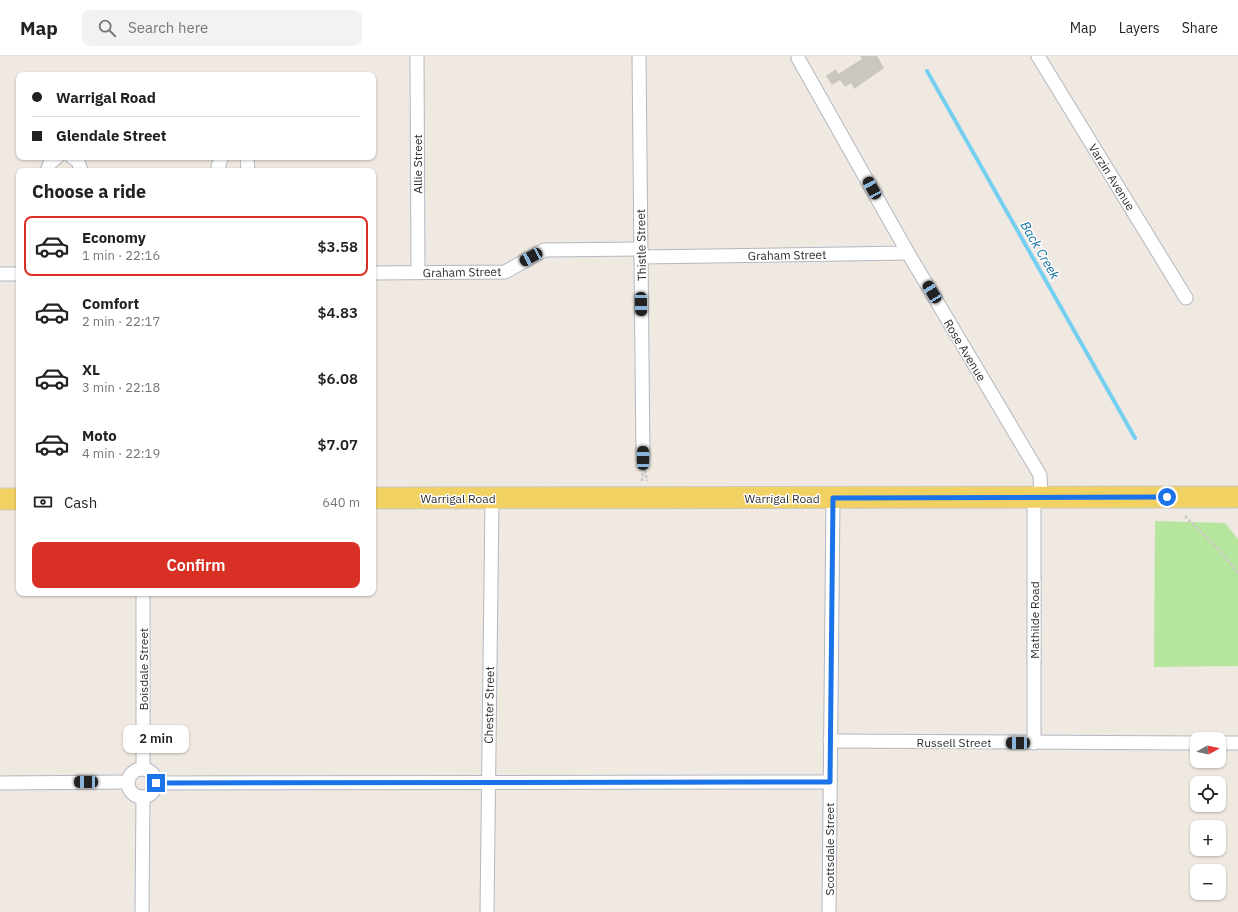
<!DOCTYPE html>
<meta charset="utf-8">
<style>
:root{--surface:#fff;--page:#f2f2f2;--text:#222;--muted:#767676;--line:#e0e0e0;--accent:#d93025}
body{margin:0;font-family:"IBM Plex Sans",sans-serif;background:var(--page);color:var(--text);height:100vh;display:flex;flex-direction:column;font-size:15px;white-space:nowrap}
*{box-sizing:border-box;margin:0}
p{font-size:13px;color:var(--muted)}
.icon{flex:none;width:22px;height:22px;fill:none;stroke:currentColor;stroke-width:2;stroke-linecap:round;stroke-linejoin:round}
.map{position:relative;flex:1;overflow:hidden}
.sheet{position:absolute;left:16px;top:112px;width:360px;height:428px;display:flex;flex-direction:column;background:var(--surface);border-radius:8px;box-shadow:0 1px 3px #0004}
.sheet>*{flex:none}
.top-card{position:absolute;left:16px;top:16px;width:360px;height:88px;border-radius:8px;box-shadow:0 1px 3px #0004;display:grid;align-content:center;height:88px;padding:0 16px;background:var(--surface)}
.needle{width:26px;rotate:82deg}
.tools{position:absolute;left:1190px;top:676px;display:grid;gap:8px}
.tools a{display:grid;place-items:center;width:36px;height:36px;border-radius:8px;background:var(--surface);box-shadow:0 1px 3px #0004;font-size:20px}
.end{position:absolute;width:18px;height:18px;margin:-9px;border:5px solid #1a73e8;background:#fff;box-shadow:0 0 0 2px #fff}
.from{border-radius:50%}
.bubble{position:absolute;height:28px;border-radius:8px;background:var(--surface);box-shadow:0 1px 3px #0004;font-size:13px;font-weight:600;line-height:28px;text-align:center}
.car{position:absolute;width:12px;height:24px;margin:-12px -6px;border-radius:5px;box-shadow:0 0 3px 1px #0007;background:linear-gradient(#222 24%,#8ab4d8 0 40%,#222 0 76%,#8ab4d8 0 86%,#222 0)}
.top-card b{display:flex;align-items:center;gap:14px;height:38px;font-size:15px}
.top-card b+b{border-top:1px solid var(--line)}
.top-card i{width:10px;height:10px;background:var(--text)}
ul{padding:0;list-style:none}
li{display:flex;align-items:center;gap:12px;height:60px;margin:0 8px 6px;padding:0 8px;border:2px solid transparent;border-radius:8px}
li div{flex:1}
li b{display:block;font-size:15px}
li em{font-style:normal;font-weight:600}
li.active{border-color:var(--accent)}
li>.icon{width:36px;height:36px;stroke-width:1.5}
h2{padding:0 16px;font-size:18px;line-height:48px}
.pay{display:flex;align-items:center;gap:10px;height:44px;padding:0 16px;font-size:15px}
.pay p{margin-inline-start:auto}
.cta{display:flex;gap:8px;margin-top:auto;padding:8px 16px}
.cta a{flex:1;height:46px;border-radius:8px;background:var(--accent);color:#fff;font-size:16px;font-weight:600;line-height:46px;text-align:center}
header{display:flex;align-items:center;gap:24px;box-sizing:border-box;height:56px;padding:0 20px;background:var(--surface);border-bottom:1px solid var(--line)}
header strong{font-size:19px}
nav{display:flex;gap:22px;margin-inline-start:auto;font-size:14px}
.search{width:280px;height:36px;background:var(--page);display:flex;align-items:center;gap:10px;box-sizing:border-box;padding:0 14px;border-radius:8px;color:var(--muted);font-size:15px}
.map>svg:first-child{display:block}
.green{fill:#b6e59e}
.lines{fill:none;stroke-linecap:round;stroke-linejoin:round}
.stream{stroke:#75cff0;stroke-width:4}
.building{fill:#cbc7bf}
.minor-casing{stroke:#b4b7c1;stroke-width:15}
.primary-casing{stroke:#c9c9c9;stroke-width:23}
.path{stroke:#c9c9c9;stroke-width:2.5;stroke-dasharray:3 2;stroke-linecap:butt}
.minor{stroke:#fff;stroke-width:13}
.primary{stroke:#f2d163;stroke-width:21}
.route{stroke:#1a73e8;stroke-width:5}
.labels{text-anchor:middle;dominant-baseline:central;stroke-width:3;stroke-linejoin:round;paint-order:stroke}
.street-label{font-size:12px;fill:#2e2e2e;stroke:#fff}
.water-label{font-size:13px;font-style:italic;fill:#0d6fa3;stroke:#fff}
</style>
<header>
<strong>Map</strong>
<div class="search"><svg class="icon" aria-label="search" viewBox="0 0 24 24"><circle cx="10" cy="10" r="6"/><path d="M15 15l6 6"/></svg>Search here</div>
<nav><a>Map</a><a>Layers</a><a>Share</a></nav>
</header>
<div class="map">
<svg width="1238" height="856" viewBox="0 0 1238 856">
<rect width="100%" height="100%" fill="#efe9e1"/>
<!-- green -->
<path class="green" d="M 1155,465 L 1225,467 L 1238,483 L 1238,610 L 1154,611 Z"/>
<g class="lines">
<!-- stream -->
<path class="stream" d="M 927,15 L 1135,382"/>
</g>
<!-- building -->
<path class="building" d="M 860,0 L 877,0 L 884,12 L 854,33 L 851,27 L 845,31 L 840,24 L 832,29 L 826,20 L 836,13 L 838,18 L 862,3 Z"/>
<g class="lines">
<!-- minor casing -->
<g class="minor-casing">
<g id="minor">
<path d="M 417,0 L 418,216"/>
<path d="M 639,0 L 643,402"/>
<path d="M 1038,0 L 1186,242"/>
<path d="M 798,2 L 908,197 L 1040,419 L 1041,441"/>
<path d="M 72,101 L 78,105 L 81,115"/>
<path d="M 247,101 L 248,115"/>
<path d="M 47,115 L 50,107 L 57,101"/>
<path d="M 220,115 L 218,110 L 222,101"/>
<path d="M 641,201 L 908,197"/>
<path d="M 373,217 L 505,216 L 544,194 L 641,193"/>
<path d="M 0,218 L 19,218"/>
<path d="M 830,685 L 1197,687"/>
<path d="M 1034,687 L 1034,441"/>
<path d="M 1219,687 L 1238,687"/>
<path d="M 143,713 L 143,537"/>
<circle cx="142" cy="727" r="14"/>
<path d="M 0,727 L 128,726"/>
<path d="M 156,727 L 829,726"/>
<path d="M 142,856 L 143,741"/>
<path d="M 487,856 L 492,442"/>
<path d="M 829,856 L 833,442"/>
</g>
</g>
<!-- primary casing -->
<g class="primary-casing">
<g id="primary">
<path d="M 373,442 L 1238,441"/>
<path d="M 0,443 L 19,443"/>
</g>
</g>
<!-- path -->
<g class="path">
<path d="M 645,414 L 647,425"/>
<path d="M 642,425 L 643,414"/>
<path d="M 1185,460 L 1218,493 L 1238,517"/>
</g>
<!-- minor -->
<use href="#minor" class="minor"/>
<!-- primary -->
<use href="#primary" class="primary"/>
</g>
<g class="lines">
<!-- route -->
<path class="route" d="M 156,727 L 830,726 L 833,442 L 1167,441"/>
</g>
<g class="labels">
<!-- street labels -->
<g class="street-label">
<text transform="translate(417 108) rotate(-90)">Allie Street</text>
<text transform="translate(1112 121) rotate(58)">Varzin Avenue</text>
<text transform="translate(641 189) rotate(-91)">Thistle Street</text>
<text transform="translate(787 199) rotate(-1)">Graham Street</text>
<text transform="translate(462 216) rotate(-1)">Graham Street</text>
<text transform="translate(965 294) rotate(59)">Rose Avenue</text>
<text x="458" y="442">Warrigal Road</text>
<text x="782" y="442">Warrigal Road</text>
<text transform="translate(1034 564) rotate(-90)">Mathilde Road</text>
<text transform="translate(143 613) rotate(-90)">Boisdale Street</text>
<text transform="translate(489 649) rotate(-89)">Chester Street</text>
<text x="954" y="686">Russell Street</text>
<text transform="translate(829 793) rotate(-90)">Scottsdale Street</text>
</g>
<!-- water labels -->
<g class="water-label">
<text transform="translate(1040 194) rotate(60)">Back Creek</text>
</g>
</g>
</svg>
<div class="tools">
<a><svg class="needle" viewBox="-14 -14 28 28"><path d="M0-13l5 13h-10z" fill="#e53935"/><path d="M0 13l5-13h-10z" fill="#767676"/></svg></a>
<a><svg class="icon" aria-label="locate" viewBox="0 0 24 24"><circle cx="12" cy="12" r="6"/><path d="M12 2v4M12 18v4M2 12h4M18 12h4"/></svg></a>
<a>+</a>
<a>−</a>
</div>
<i class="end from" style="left:1167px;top:441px"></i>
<i class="end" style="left:156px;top:727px"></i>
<div class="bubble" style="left:123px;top:669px;width:66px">2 min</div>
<i class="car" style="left:872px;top:132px;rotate:331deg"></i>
<i class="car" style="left:531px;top:201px;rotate:241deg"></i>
<i class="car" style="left:932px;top:236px;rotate:329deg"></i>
<i class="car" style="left:641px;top:248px;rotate:179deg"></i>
<i class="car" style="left:643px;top:402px;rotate:0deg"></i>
<i class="car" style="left:1018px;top:687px;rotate:270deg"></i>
<i class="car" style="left:86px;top:726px;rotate:270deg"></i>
<div class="top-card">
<b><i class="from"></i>Warrigal Road</b>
<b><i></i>Glendale Street</b>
</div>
<section class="sheet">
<h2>Choose a ride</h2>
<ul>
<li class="active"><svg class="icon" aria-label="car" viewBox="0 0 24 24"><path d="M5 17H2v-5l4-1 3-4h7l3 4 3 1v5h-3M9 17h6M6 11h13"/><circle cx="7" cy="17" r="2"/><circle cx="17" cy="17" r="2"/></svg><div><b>Economy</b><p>1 min · 22:16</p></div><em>$3.58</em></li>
<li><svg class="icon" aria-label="car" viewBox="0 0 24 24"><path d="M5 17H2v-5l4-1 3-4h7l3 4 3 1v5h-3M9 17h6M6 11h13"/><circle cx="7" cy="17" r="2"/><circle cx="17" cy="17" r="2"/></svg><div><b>Comfort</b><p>2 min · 22:17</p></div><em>$4.83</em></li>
<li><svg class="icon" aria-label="car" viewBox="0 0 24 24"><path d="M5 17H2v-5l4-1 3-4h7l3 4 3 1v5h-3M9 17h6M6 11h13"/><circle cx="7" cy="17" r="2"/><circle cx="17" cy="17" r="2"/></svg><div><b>XL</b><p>3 min · 22:18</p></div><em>$6.08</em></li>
<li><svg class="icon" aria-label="car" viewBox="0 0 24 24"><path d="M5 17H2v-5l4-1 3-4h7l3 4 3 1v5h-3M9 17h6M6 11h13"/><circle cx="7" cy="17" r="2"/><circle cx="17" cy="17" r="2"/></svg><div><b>Moto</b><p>4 min · 22:19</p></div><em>$7.07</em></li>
</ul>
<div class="pay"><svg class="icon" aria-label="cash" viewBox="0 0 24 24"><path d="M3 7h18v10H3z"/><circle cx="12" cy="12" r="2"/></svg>Cash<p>640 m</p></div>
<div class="cta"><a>Confirm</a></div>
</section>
</div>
